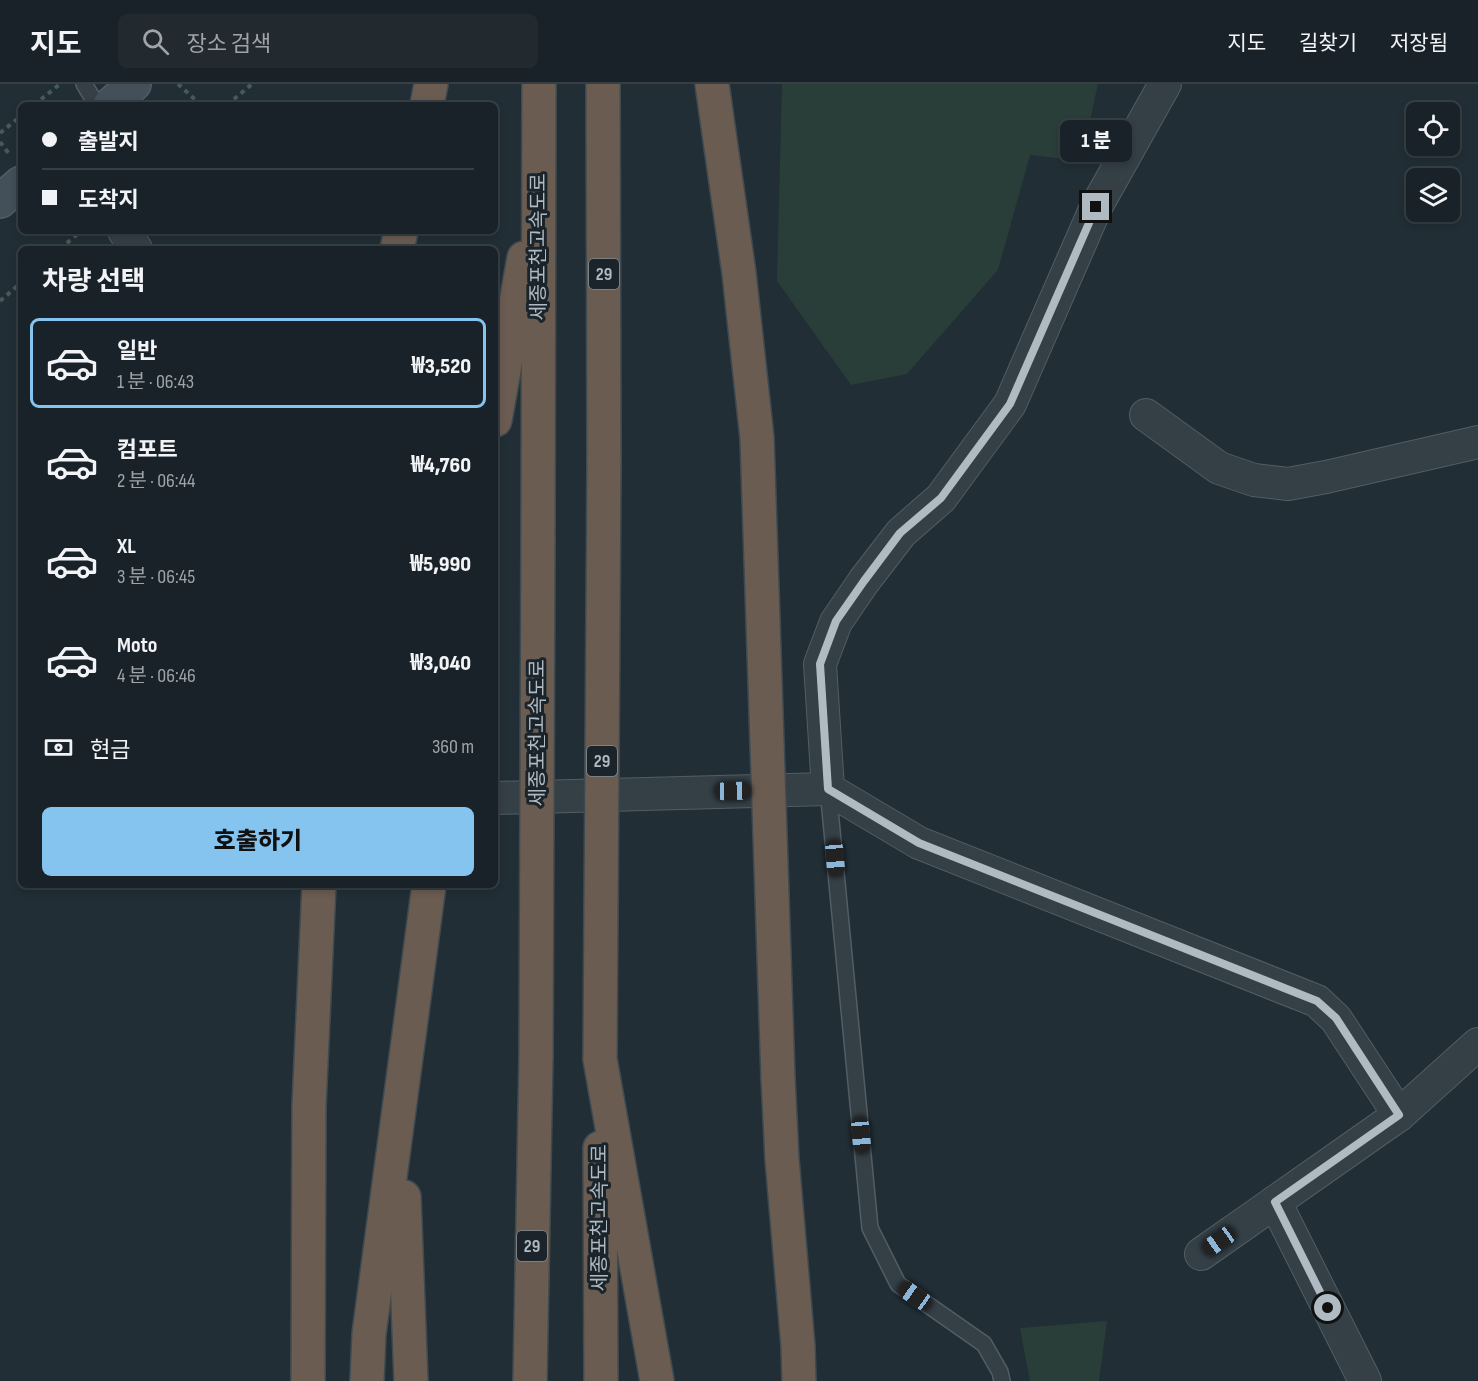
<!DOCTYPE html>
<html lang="ko">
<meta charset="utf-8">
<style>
:root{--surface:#192228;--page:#222a30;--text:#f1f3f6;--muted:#9fa4a8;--line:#373f45;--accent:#86c4f0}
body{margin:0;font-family:"Sofia Sans Condensed","Noto Sans KR",sans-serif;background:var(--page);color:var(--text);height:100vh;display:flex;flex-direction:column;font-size:22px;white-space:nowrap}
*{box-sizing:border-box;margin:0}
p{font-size:20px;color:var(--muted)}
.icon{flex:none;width:33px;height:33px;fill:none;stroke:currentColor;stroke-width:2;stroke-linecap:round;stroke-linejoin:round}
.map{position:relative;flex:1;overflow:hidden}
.panel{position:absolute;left:18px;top:162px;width:480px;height:642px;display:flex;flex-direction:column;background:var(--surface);border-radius:9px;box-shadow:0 3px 9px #0003,0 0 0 2px var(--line)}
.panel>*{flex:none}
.top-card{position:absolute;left:18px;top:18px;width:480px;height:132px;border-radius:9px;box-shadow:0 3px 9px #0003,0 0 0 2px var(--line);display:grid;align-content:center;height:132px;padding:0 24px;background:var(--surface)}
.tools{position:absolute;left:1406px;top:18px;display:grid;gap:12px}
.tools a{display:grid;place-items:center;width:54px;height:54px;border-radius:9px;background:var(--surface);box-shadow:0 3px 9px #0003,0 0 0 2px var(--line);font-size:30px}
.end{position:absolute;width:27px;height:27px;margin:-14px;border:8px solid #afbac3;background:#111;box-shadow:0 0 0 3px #111}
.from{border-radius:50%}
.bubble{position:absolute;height:42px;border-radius:9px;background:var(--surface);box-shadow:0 3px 9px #0003,0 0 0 2px var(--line);font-size:20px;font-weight:800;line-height:42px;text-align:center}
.car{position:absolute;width:18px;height:36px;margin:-18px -9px;border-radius:8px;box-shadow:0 0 4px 2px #0007;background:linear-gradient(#222 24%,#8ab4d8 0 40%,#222 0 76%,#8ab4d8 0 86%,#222 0)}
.top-card b{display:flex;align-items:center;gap:21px;height:57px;font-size:22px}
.top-card b+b{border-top:2px solid var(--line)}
.top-card i{width:15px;height:15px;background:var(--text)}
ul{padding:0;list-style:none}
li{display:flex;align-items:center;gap:18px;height:90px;margin:0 12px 9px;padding:0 12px;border:3px solid transparent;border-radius:9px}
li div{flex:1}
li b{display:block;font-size:22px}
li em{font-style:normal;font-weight:800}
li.on{border-color:var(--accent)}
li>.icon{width:54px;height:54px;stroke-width:1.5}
h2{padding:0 24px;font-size:27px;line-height:72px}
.pay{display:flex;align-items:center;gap:15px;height:66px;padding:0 24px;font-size:22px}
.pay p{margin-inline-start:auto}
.action{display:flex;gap:12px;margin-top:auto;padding:12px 24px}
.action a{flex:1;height:69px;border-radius:9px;background:var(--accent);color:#111;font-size:24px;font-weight:800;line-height:69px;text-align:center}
header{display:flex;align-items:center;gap:36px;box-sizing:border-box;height:84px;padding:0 30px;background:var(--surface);border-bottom:2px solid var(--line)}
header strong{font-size:28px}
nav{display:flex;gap:33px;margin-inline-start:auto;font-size:21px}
.search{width:420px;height:54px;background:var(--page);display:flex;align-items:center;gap:15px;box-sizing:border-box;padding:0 21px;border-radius:9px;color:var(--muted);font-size:22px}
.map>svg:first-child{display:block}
.green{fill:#293d39}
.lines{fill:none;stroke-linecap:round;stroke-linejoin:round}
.service-casing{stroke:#525d64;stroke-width:18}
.minor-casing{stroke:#525d64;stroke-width:34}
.secondary-casing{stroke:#525d64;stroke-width:36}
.motorway-casing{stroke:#3f4a50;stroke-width:36}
.path{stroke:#475a59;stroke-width:4;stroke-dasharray:4.5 4.5;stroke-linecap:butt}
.service{stroke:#343f46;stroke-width:15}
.minor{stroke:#343f46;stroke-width:32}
.secondary{stroke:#434f59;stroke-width:33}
.motorway{stroke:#6b5c52;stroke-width:33}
.motorway-bridge-casing{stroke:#3f4a50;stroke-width:36;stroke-linecap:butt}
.motorway-bridge{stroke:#6b5c52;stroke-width:33}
.route{stroke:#afbac3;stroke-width:8}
.labels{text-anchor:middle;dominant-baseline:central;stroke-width:6;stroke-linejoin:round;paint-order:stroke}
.shield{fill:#1a242a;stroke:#828d95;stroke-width:1.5}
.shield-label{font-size:18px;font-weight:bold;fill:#afbac3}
.street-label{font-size:20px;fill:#afbac3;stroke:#1a242a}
</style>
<header>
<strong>지도</strong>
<div class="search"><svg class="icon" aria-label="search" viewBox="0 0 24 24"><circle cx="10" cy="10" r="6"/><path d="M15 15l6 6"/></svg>장소 검색</div>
<nav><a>지도</a><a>길찾기</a><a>저장됨</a></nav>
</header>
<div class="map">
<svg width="1478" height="1297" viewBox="0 0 1478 1297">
<rect width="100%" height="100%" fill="#212e35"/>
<!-- green -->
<g class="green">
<path d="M 782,0 L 1098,0 L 1081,77 L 1030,71 L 998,186 L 907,290 L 851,301 L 777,197 Z"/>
<path d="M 1107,1237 L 1099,1297 L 1030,1297 L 1020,1244 Z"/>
</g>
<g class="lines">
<!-- service casing -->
<g class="service-casing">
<g id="service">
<path d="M 84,0 L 97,21"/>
<path d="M 828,705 L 870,1144 L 898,1200 L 984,1260 L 1000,1288 L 1002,1297"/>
</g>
</g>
<!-- minor casing -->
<g class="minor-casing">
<g id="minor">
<path d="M 124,147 L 136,165"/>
<path d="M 1146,331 L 1219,384 L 1254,396 L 1288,400 L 1326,393 L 1478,358"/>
<path d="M 828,705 L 919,759 L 1317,917 L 1336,935 L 1399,1031 L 1478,960"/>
<path d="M 495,714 L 828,705 L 820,580 L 836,538 L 864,497 L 901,449 L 941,414 L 1010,320 L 1096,123 L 1165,0"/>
<path d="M 1275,1118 L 1365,1297"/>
<path d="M 1201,1170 L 1399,1031"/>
</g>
</g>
<!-- secondary casing -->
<g class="secondary-casing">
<g id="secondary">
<path d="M 110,21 L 134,0"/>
<path d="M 0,117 L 21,99"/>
</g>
</g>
<!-- motorway casing -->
<g class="motorway-casing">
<g id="motorway">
<path d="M 603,0 L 604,380"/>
<path d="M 712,0 L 739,189 L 757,354"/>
<path d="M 427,21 L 431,0"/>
<path d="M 397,165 L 401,147"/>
<path d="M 495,336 L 524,174"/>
<path d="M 538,457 L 539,0"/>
<path d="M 600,975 L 657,1297"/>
<path d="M 778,994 L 782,1075 L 798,1262 L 799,1297"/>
<path d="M 600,1064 L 601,1297"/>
<path d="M 404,1113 L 411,1297"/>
<path d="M 308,1297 L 309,1022 L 319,801"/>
<path d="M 367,1297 L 369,1250 L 429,801"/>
<path d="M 530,1297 L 536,972"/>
</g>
</g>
<!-- path -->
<g class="path">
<path d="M 178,0 L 201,21"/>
<path d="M 34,21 L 60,0"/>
<path d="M 227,21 L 252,0"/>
<path d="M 0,49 L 21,32"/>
<path d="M 0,58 L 10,71"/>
<path d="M 60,165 L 81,147"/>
<path d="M 0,217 L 21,199"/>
</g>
<!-- service -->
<use href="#service" class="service"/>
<!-- minor -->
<use href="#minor" class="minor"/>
<!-- secondary -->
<use href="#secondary" class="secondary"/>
<!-- motorway -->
<use href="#motorway" class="motorway"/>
<!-- motorway-bridge casing -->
<g class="motorway-bridge-casing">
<g id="motorway-bridge">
<path d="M 757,354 L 778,994"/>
<path d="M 536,972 L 538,457"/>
<path d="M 600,975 L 604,380"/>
</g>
</g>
<!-- motorway-bridge -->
<use href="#motorway-bridge" class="motorway-bridge"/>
</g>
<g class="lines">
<!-- route -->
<path class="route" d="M 1096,123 L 1010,320 L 941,414 L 900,449 L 864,497 L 836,537 L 820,580 L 828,705 L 919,759 L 1317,917 L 1336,934 L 1399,1031 L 1275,1118 L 1328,1224"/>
</g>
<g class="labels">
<!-- shield labels -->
<g class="shield">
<rect x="589" y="175" width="30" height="30" rx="4.5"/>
<rect x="587" y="662" width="30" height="30" rx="4.5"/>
<rect x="517" y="1147" width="30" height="30" rx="4.5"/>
</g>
<g class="shield-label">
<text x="604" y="190">29</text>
<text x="602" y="677">29</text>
<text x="532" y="1162">29</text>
</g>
<!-- street labels -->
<g class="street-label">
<text transform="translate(539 163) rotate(-90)">세종포천고속도로</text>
<text transform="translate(538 649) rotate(-90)">세종포천고속도로</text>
<text transform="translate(600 1134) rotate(-90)">세종포천고속도로</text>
</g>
</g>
</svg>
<div class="tools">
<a><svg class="icon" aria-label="locate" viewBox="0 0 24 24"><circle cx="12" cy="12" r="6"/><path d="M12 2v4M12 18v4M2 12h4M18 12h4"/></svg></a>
<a><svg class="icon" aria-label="layers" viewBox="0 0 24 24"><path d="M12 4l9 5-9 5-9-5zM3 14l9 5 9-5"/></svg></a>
</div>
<i class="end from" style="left:1328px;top:1224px"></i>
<i class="end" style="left:1096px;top:123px"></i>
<div class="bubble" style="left:1060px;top:36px;width:72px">1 분</div>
<i class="car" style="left:733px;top:707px;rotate:89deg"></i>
<i class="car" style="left:835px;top:774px;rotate:175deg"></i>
<i class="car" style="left:861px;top:1051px;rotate:175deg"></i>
<i class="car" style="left:1219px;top:1157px;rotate:235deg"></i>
<i class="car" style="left:915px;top:1212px;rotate:305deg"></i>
<div class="top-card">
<b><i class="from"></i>출발지</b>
<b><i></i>도착지</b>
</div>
<section class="panel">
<h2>차량 선택</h2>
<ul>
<li class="on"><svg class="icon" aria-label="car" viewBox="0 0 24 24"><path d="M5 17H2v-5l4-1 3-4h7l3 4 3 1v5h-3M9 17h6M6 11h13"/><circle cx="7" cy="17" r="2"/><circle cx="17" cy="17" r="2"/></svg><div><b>일반</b><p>1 분 · 06:43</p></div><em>₩3,520</em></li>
<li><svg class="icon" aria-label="car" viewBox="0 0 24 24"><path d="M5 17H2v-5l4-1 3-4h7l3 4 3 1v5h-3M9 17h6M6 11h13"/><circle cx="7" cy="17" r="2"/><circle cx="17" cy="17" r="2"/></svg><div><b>컴포트</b><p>2 분 · 06:44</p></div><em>₩4,760</em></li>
<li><svg class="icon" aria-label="car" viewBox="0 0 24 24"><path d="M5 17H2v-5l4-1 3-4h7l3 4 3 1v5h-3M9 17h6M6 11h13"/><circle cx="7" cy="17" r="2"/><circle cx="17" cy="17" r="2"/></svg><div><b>XL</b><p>3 분 · 06:45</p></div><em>₩5,990</em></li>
<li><svg class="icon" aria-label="car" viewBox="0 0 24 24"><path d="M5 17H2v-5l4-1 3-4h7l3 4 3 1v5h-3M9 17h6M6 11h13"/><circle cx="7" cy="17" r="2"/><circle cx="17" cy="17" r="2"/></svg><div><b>Moto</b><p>4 분 · 06:46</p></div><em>₩3,040</em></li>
</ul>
<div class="pay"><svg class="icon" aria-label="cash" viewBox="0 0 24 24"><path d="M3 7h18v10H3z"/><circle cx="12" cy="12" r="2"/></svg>현금<p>360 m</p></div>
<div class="action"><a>호출하기</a></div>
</section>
</div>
